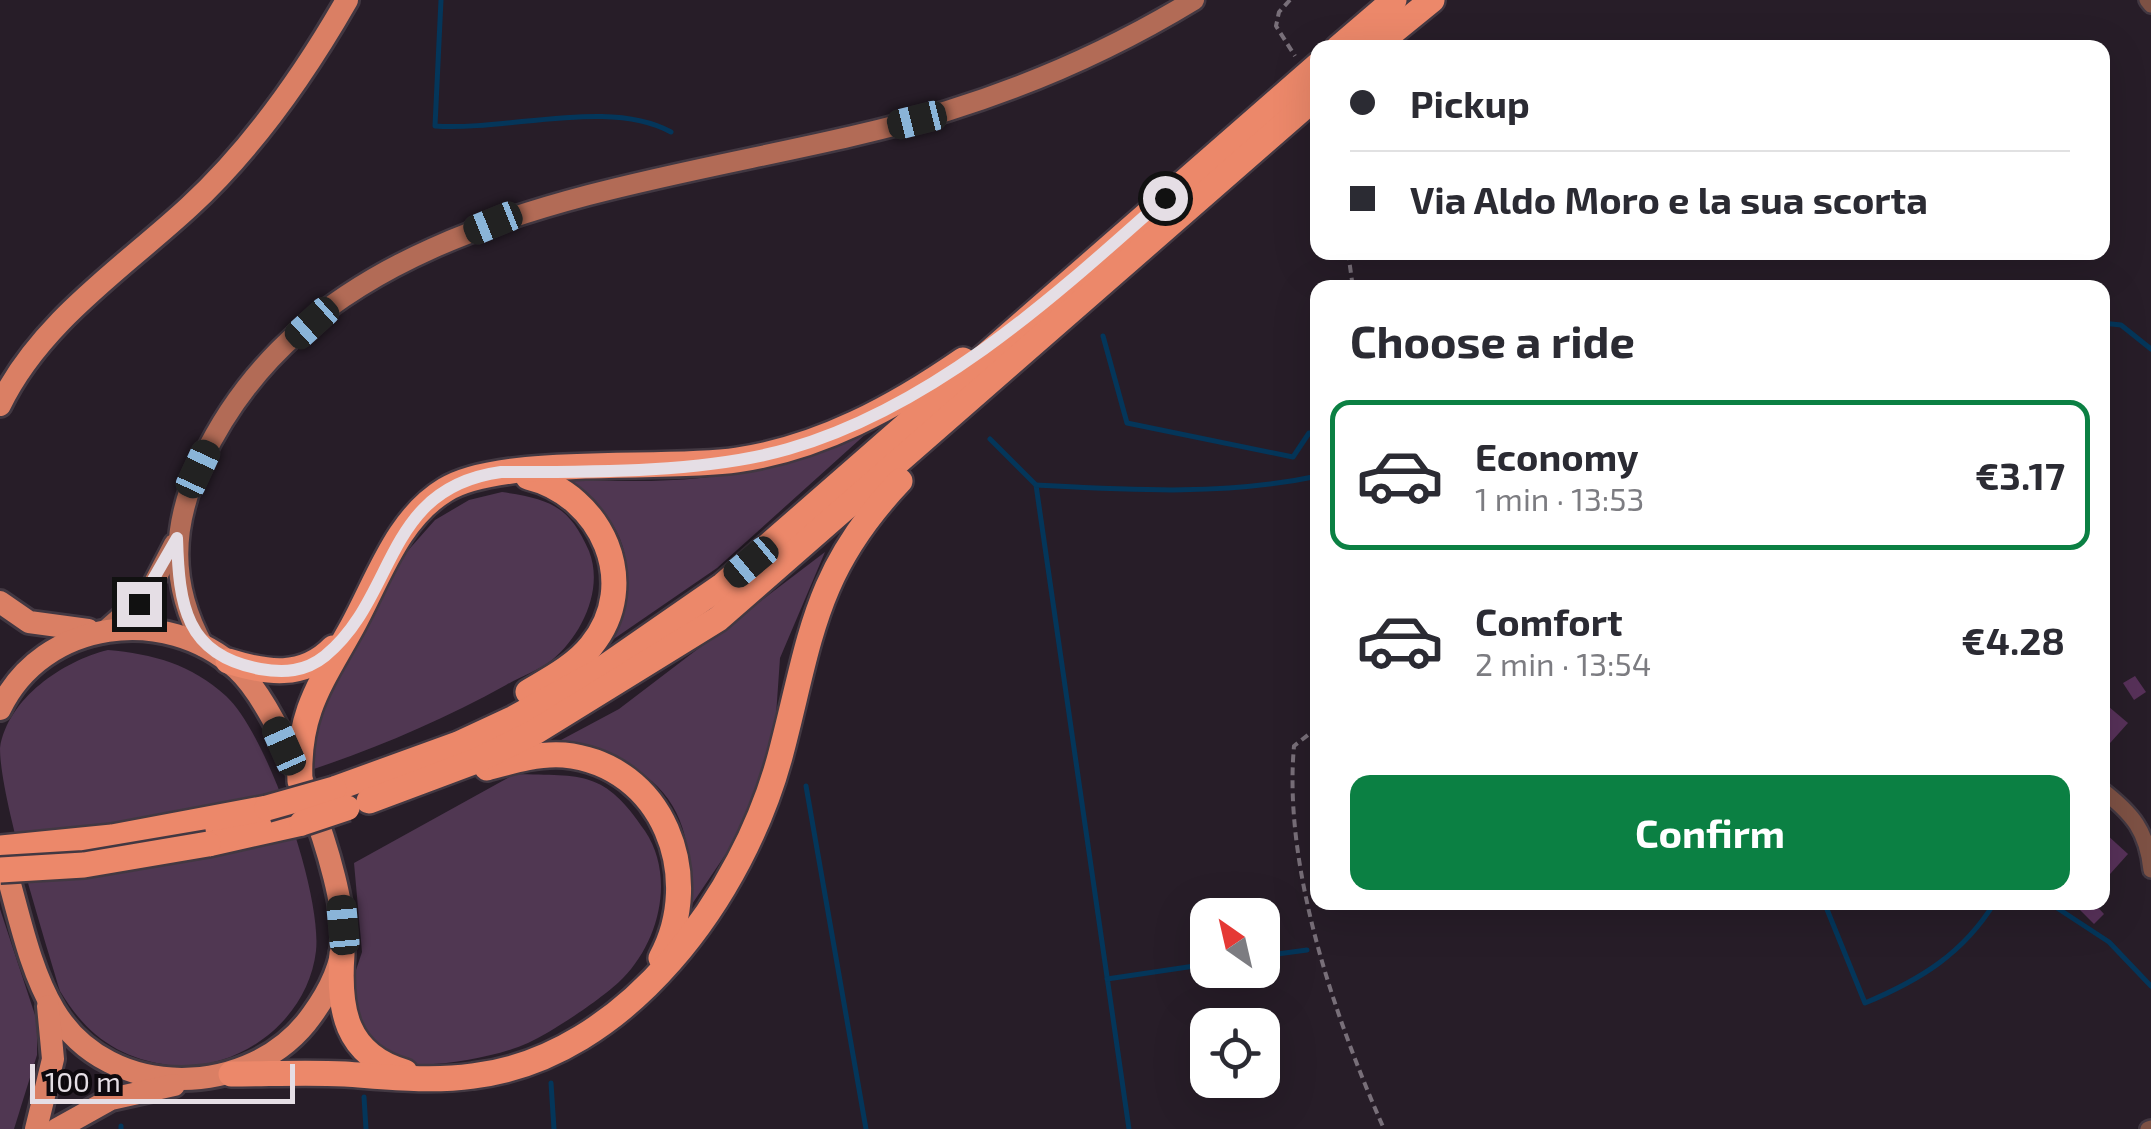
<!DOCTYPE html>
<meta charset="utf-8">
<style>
:root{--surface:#fff;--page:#f2f2f3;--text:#2b2b33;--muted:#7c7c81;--line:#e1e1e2;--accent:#0b8043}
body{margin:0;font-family:"Exo 2",sans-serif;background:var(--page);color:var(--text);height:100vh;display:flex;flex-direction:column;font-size:38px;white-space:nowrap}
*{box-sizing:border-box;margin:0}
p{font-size:32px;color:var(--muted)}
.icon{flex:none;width:55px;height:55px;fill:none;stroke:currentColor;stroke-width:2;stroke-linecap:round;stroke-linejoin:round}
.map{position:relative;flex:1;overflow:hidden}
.drawer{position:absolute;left:1310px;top:280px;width:800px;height:630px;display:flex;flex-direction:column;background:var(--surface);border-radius:20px;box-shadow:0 10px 40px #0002}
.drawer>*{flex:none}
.hud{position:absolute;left:1310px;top:40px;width:800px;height:220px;border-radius:20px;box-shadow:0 10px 40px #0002;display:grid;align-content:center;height:220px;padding:0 40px;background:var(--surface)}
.needle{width:65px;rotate:326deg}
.tools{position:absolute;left:1190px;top:898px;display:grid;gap:20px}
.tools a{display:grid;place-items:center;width:90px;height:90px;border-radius:20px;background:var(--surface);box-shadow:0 10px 40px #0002;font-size:50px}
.scale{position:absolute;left:30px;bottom:25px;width:265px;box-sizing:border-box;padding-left:10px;border:5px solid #e5dee5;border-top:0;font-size:28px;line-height:35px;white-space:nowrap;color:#e5dee5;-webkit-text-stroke:8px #0e090e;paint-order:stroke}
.end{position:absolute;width:45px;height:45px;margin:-22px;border:12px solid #e5dee5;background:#111;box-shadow:0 0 0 5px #111}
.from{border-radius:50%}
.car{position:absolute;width:30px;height:60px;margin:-30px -15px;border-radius:12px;box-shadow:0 0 8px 2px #0007;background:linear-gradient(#222 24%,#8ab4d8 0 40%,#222 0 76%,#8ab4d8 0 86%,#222 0)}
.hud b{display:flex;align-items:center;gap:35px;height:95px;font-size:38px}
.hud b+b{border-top:2px solid var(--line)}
.hud i{width:25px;height:25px;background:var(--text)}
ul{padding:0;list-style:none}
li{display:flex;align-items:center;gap:30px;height:150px;margin:0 20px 15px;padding:0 20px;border:5px solid transparent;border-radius:20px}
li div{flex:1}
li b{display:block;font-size:38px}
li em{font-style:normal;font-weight:700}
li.current{border-color:var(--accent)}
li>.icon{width:90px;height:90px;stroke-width:1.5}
h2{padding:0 40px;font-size:45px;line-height:120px}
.cta{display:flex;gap:20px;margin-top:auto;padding:20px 40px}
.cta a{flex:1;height:115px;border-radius:20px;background:var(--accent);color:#fff;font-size:40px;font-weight:700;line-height:115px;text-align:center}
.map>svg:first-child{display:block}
.green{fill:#503752}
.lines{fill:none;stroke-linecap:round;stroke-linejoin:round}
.stream{stroke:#04365a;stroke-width:5}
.building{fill:#573159}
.minor-casing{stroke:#423842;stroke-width:20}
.secondary-casing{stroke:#423842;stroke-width:25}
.primary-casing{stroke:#423842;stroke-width:28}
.trunk-casing{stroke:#423842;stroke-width:30}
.path{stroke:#786f79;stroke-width:4;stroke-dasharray:8 5;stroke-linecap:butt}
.minor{stroke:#7d5144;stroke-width:15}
.secondary{stroke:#b26b56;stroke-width:20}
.primary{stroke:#da7f64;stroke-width:22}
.trunk{stroke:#ec886a;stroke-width:25}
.trunk-bridge-casing{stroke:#423842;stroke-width:30;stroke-linecap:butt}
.trunk-bridge{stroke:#ec886a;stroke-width:25}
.route{stroke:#e5dee5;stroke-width:12}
</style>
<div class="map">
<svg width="2151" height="1129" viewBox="0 0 2151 1129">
<rect width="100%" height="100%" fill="#271d28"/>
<!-- green -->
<g class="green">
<path d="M 868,432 L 717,568 L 605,645 C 642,575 633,523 564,479 C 684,485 757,480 868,432 Z"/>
<path d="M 502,492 C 549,499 569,505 589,551 C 604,589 582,635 552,660 C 539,670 520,677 506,685 C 443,720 379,747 311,770 L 308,732 L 396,564 L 435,520 L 469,500 Z"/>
<path d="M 825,552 L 780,658 L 775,730 L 740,833 L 686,913 C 701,808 660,765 561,740 L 619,709 Z"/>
<path d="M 108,650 C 153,654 191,664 226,696 C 268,735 322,894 316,951 C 308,1021 237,1074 168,1065 C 119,1058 86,1035 60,991 C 44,936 0,799 0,748 C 8,698 63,661 108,650 Z"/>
<path d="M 515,774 C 584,776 604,770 645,831 C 675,876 660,940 623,978 C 605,997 552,1032 528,1043 C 500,1056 431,1070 400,1062 C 388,1058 373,1043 363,1036 L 350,988 L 362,952 L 354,863 Z"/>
<path d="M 0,909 L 37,1021 L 37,1055 L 14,1129 L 0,1129 Z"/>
</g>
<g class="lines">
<!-- stream -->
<g class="stream">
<path d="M 441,0 L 435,126 C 509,131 609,98 671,132"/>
<path d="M 2102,323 L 2121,325 L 2151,349"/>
<path d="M 1103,336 L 1127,423 L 1293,457 L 1309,433 L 1318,435"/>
<path d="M 990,439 L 1036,485 L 1129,1129"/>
<path d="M 1036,485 C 1130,490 1225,496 1318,476"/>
<path d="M 806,786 L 866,1129"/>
<path d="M 1824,902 L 1865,1003 C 1920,980 1963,954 1995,902"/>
<path d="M 2048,902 L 2109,942 L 2151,986"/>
<path d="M 1262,956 L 1307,950"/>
<path d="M 1107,979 L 1208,964"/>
<path d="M 551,1083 L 554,1129"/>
<path d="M 364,1097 L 366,1129"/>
<path d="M 121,1126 L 121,1129"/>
</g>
</g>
<!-- building -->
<g class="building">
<path d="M 2135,676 L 2146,692 L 2134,700 L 2123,683 Z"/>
<path d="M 2102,701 L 2128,723 L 2102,752 Z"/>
<path d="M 2106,834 L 2128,854 L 2102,883 L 2102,837 Z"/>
<path d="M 2086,902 L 2093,902 L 2104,914 L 2094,924 L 2079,909 Z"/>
</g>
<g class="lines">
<!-- minor casing -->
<g class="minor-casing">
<g id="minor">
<path d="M 2147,0 L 2151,5"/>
<path d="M 2102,790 C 2133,814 2147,831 2151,870"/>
<path d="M 2148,1129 L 2151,1128"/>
</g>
</g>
<!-- secondary casing -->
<g class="secondary-casing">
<g id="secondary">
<path d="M 107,629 L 149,592 L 174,544"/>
<path d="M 204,647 C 169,584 171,525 202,460 C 331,187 698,188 947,111 C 1034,84 1117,47 1194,0"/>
</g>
</g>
<!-- primary casing -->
<g class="primary-casing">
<g id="primary">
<path d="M 0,405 C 40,322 123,268 189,207 C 253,148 304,75 347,0"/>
<path d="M 0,602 L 29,622 L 88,630"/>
<path d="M 0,709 C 43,619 166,604 237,669 C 283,711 346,877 343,939 C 342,967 328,993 312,1015 C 253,1099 109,1103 54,1010 C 27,965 17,903 1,853"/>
<path d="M 36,1129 L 53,1059 L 48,1006"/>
<path d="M 57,1129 L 111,1099 L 174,1085"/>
</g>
</g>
<!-- trunk casing -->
<g class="trunk-casing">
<g id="trunk">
<path d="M 1338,48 L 1394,0"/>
<path d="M 1373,48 L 1432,0"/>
<path d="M 528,477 C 602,495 642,584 591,646 C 575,666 550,679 528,692"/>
<path d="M 228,661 C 266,673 303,679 333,648"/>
<path d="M 487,768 C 512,761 538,753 564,755 C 664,765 705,877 661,958"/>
<path d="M 300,781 C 297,713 321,683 352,627 C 378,580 397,519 445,490 C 501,455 663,471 737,460 C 820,448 895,407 963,360"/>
<path d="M 334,789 L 458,744 L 514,718 L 596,673 L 723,585 L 1318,65"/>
<path d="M 369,801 L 476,761 L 535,732 L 718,619 L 1318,95"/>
<path d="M 208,844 L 302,823"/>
<path d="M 0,848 L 112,837 L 267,808"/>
<path d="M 342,954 C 338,1009 345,1055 405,1072"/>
<path d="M 231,1074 C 269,1074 307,1072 345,1074 C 388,1077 430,1082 473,1076 C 627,1058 744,894 781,753 C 811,639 813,573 900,481"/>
</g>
</g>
<!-- path -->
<g class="path">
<path d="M 1290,0 L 1279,12 L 1276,26 L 1295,56"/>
<path d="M 1348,252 L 1353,288"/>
<path d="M 1318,727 L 1294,746 C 1283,868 1335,1018 1384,1129"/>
</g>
<!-- minor -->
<use href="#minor" class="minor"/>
<!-- secondary -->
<use href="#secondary" class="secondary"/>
<!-- primary -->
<use href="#primary" class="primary"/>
<!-- trunk -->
<use href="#trunk" class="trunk"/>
<!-- trunk-bridge casing -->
<g class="trunk-bridge-casing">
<g id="trunk-bridge">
<path d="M 267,808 L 334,789"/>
<path d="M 302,823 L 347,808"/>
<path d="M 0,870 L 84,865 L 208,844"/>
</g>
</g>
<!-- trunk-bridge -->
<use href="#trunk-bridge" class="trunk-bridge"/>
</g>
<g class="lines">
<!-- route -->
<path class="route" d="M 139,604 L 177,538 C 179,605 185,655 260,669 C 284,673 305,672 325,656 C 398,596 383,488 501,472 C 588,472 705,473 788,449 C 934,407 1055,296 1165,198"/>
</g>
</svg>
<div class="tools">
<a><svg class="needle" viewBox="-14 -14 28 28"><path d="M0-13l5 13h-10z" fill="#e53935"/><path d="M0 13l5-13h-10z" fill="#7c7c81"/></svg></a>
<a><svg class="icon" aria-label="locate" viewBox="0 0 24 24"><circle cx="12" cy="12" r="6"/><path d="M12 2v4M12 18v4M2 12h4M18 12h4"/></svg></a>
</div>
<div class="scale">100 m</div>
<i class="end from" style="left:1165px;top:198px"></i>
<i class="end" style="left:139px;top:604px"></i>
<i class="car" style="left:917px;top:120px;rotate:256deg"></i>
<i class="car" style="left:493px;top:223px;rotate:248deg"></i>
<i class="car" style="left:312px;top:323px;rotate:228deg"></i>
<i class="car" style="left:198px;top:469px;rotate:25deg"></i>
<i class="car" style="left:751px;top:562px;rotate:230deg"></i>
<i class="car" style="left:284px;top:746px;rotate:336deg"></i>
<i class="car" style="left:343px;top:925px;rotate:355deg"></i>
<div class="hud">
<b><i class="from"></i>Pickup</b>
<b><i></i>Via Aldo Moro e la sua scorta</b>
</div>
<section class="drawer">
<h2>Choose a ride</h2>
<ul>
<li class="current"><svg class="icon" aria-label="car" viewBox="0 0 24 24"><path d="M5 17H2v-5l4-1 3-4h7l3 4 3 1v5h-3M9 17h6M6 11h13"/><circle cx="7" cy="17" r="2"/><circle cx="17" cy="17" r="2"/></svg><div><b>Economy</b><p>1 min · 13:53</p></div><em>€3.17</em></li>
<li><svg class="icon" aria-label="car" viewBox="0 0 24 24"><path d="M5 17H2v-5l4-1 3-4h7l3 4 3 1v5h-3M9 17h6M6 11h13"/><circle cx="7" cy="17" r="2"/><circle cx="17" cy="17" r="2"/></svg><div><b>Comfort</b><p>2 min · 13:54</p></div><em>€4.28</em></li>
</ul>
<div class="cta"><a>Confirm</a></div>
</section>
</div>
